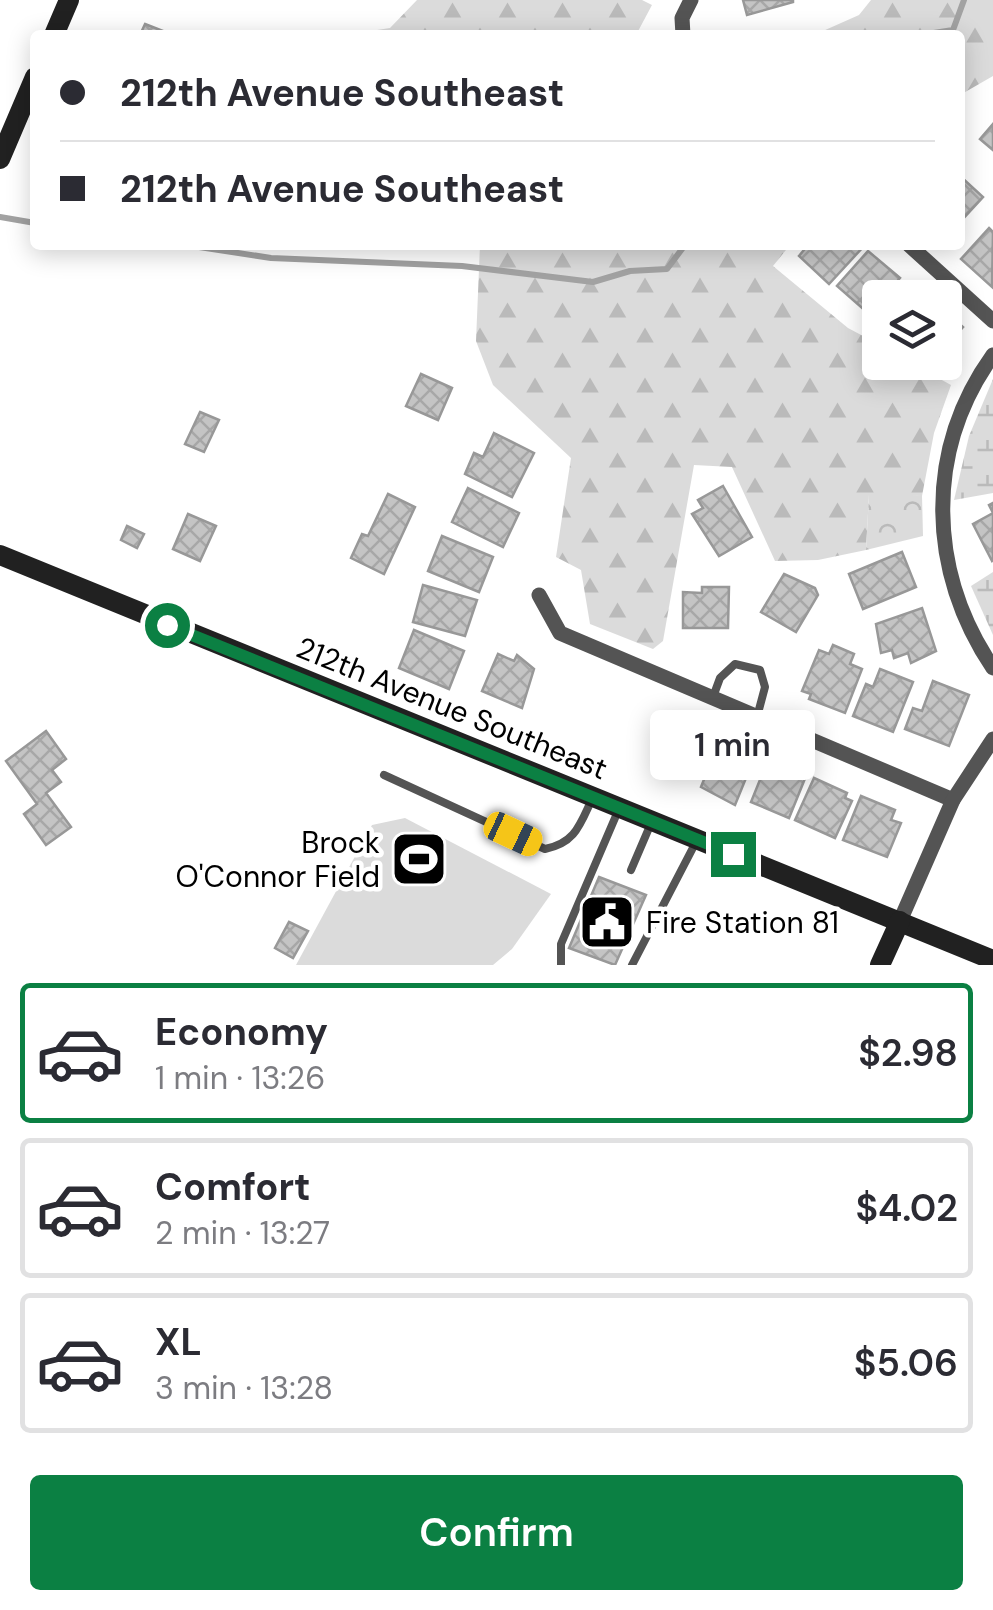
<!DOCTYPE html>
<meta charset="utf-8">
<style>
:root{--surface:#fff;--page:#f2f2f3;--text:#2b2b33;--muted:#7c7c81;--line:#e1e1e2;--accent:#0b8043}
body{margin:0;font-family:"DM Sans",sans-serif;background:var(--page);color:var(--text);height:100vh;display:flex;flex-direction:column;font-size:38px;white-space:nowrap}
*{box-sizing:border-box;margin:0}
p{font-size:32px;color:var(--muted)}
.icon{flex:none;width:55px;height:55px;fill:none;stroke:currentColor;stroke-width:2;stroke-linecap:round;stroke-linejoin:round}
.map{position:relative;height:965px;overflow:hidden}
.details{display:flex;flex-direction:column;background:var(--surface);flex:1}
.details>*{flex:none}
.top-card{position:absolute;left:30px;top:30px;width:935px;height:220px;border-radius:10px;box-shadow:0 5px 25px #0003;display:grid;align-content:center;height:220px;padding:0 30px;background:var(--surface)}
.buttons{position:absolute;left:862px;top:280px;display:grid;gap:20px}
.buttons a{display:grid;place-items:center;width:100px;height:100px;border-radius:10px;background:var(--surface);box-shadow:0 5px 25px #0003;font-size:50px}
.end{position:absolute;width:45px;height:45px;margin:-22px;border:12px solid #0b8043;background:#fff;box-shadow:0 0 0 5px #fff}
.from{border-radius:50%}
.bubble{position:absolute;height:70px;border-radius:10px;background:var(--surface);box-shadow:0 5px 25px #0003;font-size:32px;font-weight:600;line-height:70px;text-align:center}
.car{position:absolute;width:30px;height:60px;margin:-30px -15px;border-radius:12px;box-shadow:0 0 8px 2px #0007;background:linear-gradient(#f5c518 24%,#345 0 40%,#f5c518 0 76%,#345 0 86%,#f5c518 0)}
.top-card b{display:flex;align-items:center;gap:35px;height:95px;font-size:38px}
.top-card b+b{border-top:2px solid var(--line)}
.top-card i{width:25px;height:25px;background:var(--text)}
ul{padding:18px 0 0;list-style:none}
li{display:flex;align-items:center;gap:30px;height:140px;margin:0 20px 15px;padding:0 10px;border:5px solid var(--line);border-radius:10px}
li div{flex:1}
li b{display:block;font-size:38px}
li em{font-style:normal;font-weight:600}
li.on{border-color:var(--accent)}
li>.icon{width:90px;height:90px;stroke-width:1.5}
.action{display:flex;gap:20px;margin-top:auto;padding:20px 30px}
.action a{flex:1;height:115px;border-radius:10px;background:var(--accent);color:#fff;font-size:40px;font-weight:600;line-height:115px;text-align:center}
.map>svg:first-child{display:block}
.grass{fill:#dbdbdb}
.forest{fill:url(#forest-firs)}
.wetland{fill:url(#wetland-marsh)}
.park{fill:url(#park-crowns)}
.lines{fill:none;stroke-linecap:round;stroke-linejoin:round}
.stream{stroke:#a2a2a2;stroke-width:6}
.building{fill:url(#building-cross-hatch);stroke:#989898;stroke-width:2.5}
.lane{stroke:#545454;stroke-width:8}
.street{stroke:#545454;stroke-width:15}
.secondary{stroke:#212121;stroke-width:20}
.route{stroke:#0b8043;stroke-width:12}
.labels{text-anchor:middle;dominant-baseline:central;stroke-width:9;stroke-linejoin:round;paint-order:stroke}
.street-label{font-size:30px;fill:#000;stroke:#fff}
.poi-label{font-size:30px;fill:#000;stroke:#fff;text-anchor:end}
</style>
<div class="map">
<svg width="993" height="965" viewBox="0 0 993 965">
<defs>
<pattern id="forest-firs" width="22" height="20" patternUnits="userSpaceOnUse" patternTransform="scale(2.5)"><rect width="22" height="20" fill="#dbdbdb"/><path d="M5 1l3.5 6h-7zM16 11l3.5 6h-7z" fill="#bababa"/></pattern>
<pattern id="wetland-marsh" width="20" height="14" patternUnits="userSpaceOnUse" patternTransform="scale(2.5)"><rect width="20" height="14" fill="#dbdbdb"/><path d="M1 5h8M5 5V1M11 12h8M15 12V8" fill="none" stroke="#bababa"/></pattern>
<pattern id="park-crowns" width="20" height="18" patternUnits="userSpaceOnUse" patternTransform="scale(2.5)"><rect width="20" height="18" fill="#dbdbdb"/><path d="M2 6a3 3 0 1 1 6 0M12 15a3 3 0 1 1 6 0" fill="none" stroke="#bababa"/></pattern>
<pattern id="building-cross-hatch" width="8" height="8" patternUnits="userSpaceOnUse" patternTransform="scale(2.5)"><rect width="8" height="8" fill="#c4c4c4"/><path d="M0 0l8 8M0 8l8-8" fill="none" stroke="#a7a7a7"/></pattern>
</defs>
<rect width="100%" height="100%" fill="#fff"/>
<!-- grass -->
<path class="grass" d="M 405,818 L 551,894 L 512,949 L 493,965 L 296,965 L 372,825 Z"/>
<!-- forest -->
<g class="forest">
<path d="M 417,0 L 642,0 L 652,5 L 636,35 L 345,35 L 390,28 Z"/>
<path d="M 871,0 L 993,0 L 993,76 L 960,95 L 960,35 L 814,35 L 859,15 Z"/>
<path d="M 480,245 L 790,245 L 773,266 L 848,328 L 880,345 L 880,362 L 911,363 L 951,385 L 934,433 L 922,496 L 869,495 L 866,550 L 818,560 L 775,561 L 732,467 L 694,465 L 663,641 L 653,649 L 590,624 L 581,570 L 556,557 L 571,458 L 493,385 L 476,341 Z"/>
</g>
<!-- wetland -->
<g class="wetland">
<path d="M 993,379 L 993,493 L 954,500 L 969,436 Z"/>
<path d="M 993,572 L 993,635 L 971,586 Z"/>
</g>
<!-- park -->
<path class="park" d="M 894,493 L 922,496 L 923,536 L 866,550 L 869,495 Z"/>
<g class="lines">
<!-- stream -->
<g class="stream">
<path d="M 921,35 L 953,30 L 964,0"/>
<path d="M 0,217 L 35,223"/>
<path d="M 186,245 L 271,258 L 462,266 L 593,282 L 630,271 L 667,269 L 685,245"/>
</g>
</g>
<!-- building -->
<g class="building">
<path d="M 743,0 L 793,0 L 793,2 L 747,15 Z"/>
<path d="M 145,24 L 173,35 L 140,35 Z"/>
<path d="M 993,124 L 993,150 L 980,139 Z"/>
<path d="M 960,176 L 983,197 L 960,222 Z"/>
<path d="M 989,228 L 993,232 L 992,287 L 961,259 Z"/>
<path d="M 808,245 L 863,245 L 864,246 L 829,284 L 799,256 Z"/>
<path d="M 868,251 L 900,278 L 869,314 L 837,286 Z"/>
<path d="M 945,311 L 963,327 L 945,347 Z"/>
<path d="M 421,374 L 452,388 L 438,420 L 406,406 Z"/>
<path d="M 200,412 L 219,420 L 204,452 L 185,444 Z"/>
<path d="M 494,433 L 534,453 L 512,497 L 465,474 L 474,453 L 483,457 Z"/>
<path d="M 723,486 L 752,537 L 719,556 L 692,514 L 703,508 L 698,500 Z"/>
<path d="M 468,488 L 519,513 L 503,547 L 452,522 Z"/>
<path d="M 388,494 L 415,507 L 384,574 L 351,558 L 362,534 L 368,536 Z"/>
<path d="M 993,503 L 993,560 L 992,561 L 973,524 L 993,513 L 989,505 Z"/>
<path d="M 188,514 L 216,526 L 200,561 L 173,549 Z"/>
<path d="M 127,526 L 144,534 L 137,548 L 121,540 Z"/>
<path d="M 442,536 L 493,557 L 479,592 L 428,571 Z"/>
<path d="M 902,552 L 916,587 L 863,609 L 849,574 Z"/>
<path d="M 784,574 L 815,588 L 818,595 L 796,632 L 761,612 Z"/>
<path d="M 423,585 L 477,600 L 465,636 L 413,622 Z"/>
<path d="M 702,587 L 729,587 L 728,628 L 683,628 L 683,592 L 702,593 Z"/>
<path d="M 922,608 L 936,651 L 911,663 L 908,653 L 894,658 L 892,650 L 881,653 L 876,624 Z"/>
<path d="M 414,630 L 464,651 L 449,689 L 399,668 Z"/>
<path d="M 833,645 L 854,654 L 850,664 L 862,669 L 845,713 L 809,699 L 811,694 L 802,691 L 819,650 L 829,654 Z"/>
<path d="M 498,654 L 514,661 L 517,655 L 534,669 L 522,708 L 482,691 Z"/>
<path d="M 880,669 L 913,682 L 893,732 L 853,716 L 866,684 L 873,687 Z"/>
<path d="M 933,681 L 969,695 L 949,746 L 905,729 L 913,708 L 922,711 Z"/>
<path d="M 670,716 L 714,729 L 693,776 L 669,765 L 672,759 L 663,756 L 669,742 L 660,738 Z"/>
<path d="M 46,731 L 66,759 L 52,770 L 61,782 L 46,793 L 71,827 L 46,845 L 24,814 L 37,804 L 6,761 Z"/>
<path d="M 721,737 L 757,751 L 735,805 L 701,787 Z"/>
<path d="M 768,760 L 808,771 L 789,818 L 751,802 Z"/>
<path d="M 814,778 L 847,793 L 845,798 L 852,801 L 835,838 L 795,820 Z"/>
<path d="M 861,796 L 895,810 L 891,820 L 901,823 L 887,857 L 843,840 Z"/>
<path d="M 599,877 L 646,895 L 615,965 L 569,948 Z"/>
<path d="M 289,922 L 308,931 L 293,958 L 275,948 Z"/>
</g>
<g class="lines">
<!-- lane -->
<g class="lane">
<path d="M 713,697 L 720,678 L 735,664 L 760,670 L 765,687 L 757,717"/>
<path d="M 384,775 L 545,849 C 576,843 580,824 593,797"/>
<path d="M 631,870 L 652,821"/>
<path d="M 561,965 L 561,944 L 618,811"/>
<path d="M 632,965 L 697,840"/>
</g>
<!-- street -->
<g class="street">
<path d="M 683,35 L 682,18 L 691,0"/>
<path d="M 909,245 L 993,321"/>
<path d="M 993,355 C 924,451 928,572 993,668"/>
<path d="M 539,595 L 560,633 L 953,800"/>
<path d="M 900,921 L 953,800 L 993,739"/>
</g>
<!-- secondary -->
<g class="secondary">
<path d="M 54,35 L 69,0"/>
<path d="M 0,159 L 35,77"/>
<path d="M 0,555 L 993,960"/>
<path d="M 880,965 L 900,921"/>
</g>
</g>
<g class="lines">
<!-- route -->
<path class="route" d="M 167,625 L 733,854"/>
</g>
<!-- icons -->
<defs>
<g id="stadium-square" transform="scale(2.875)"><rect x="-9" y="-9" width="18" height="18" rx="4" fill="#000" stroke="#fff"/><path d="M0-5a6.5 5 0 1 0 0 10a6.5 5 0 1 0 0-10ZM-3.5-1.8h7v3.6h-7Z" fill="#fff"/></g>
<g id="civic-square" transform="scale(2.875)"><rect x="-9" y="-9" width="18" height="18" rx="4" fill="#000" stroke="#fff"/><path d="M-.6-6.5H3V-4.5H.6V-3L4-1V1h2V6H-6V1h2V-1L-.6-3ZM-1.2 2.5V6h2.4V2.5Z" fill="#fff"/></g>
</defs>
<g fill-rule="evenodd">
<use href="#stadium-square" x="419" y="859"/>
<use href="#civic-square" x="607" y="922"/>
</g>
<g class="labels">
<!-- street labels -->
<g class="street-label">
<text transform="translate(452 708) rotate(22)">212th Avenue Southeast</text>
</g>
<!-- poi labels -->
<g class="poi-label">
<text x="380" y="842">Brock<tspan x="380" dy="34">O'Connor Field</tspan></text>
<text x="646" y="922" text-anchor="start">Fire Station 81</text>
</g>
</g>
</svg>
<div class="buttons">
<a><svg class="icon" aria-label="layers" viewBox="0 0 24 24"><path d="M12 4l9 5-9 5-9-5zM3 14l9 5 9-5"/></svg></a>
</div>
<i class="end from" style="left:167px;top:625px"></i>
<i class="end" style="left:733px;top:854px"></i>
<div class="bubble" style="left:650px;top:710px;width:165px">1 min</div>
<i class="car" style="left:513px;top:834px;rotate:115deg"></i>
<div class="top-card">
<b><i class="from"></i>212th Avenue Southeast</b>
<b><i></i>212th Avenue Southeast</b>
</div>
</div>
<section class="details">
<ul>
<li class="on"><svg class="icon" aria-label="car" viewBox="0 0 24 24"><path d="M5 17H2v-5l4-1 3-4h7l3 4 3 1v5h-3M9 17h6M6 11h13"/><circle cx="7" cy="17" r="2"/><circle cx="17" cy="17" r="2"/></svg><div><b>Economy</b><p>1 min · 13:26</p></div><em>$2.98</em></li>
<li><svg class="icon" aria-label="car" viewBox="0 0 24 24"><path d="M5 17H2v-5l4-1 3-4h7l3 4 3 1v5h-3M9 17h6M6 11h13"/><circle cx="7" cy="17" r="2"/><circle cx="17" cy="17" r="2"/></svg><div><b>Comfort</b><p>2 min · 13:27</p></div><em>$4.02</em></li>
<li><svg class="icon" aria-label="car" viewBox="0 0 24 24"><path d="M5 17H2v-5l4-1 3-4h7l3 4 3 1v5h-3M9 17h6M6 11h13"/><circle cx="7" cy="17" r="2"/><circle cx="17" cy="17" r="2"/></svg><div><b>XL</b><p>3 min · 13:28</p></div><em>$5.06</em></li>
</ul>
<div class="action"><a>Confirm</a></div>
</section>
